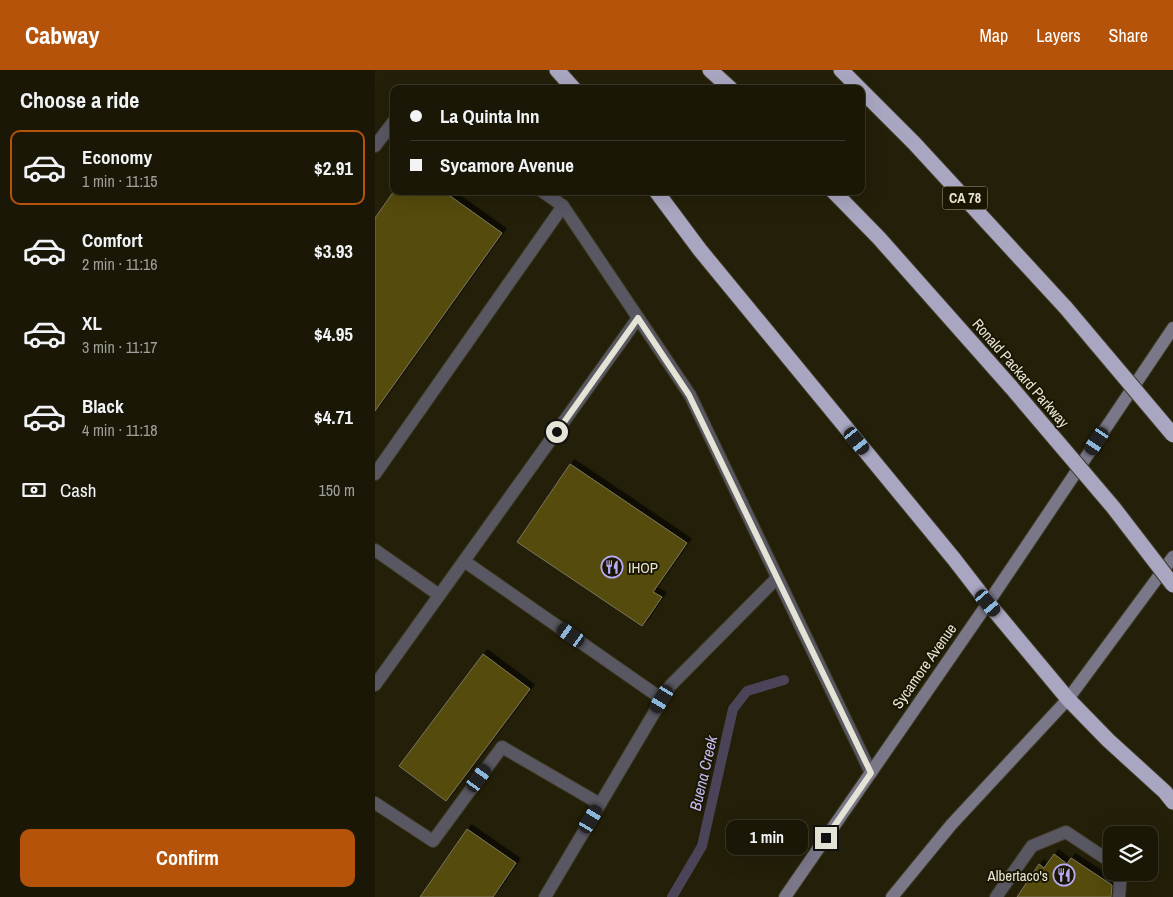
<!DOCTYPE html>
<meta charset="utf-8">
<style>
:root{--surface:#1a1706;--page:#272414;--text:#f1f3f6;--muted:#9f9f9b;--line:#383628;--accent:#b45309}
body{margin:0;font-family:"Archivo Narrow",sans-serif;background:var(--page);color:var(--text);height:100vh;display:flex;flex-direction:column;font-size:19px;white-space:nowrap}
*{box-sizing:border-box;margin:0}
p{font-size:16px;color:var(--muted)}
.icon{flex:none;width:28px;height:28px;fill:none;stroke:currentColor;stroke-width:2;stroke-linecap:round;stroke-linejoin:round}
.map{position:relative;flex:1;overflow:hidden}
.sheet{display:flex;flex-direction:column;background:var(--surface);width:375px}
.sheet>*{flex:none}
.banner{position:absolute;left:15px;top:15px;width:475px;height:110px;border-radius:10px;box-shadow:0 5px 20px #0002,0 0 0 1px var(--line);display:grid;align-content:center;height:110px;padding:0 20px;background:var(--surface)}
.buttons{position:absolute;left:728px;top:756px;display:grid;gap:10px}
.buttons a{display:grid;place-items:center;width:55px;height:55px;border-radius:10px;background:var(--surface);box-shadow:0 5px 20px #0002,0 0 0 1px var(--line);font-size:25px}
.end{position:absolute;width:22px;height:22px;margin:-11px;border:6px solid #e5e3d5;background:#111;box-shadow:0 0 0 2px #111}
.from{border-radius:50%}
.bubble{position:absolute;height:35px;border-radius:10px;background:var(--surface);box-shadow:0 5px 20px #0002,0 0 0 1px var(--line);font-size:16px;font-weight:800;line-height:35px;text-align:center}
.car{position:absolute;width:15px;height:30px;margin:-15px -8px;border-radius:6px;box-shadow:0 0 4px 1px #0007;background:linear-gradient(#222 24%,#8ab4d8 0 40%,#222 0 76%,#8ab4d8 0 86%,#222 0)}
.banner b{display:flex;align-items:center;gap:18px;height:48px;font-size:19px}
.banner b+b{border-top:1px solid var(--line)}
.banner i{width:12px;height:12px;background:var(--text)}
ul{padding:0;list-style:none}
li{display:flex;align-items:center;gap:15px;height:75px;margin:0 10px 8px;padding:0 10px;border:2px solid transparent;border-radius:10px}
li div{flex:1}
li b{display:block;font-size:19px}
li em{font-style:normal;font-weight:800}
li.current{border-color:var(--accent)}
li>.icon{width:45px;height:45px;stroke-width:1.5}
h2{padding:0 20px;font-size:22px;line-height:60px}
.pay{display:flex;align-items:center;gap:12px;height:55px;padding:0 20px;font-size:19px}
.pay p{margin-inline-start:auto}
.action{display:flex;gap:10px;margin-top:auto;padding:10px 20px}
.action a{flex:1;height:58px;border-radius:10px;background:var(--accent);color:#fff;font-size:20px;font-weight:800;line-height:58px;text-align:center}
header{display:flex;align-items:center;gap:30px;box-sizing:border-box;height:70px;padding:0 25px;background:var(--accent);color:#fff}
header strong{font-size:24px}
nav{display:flex;gap:28px;margin-inline-start:auto;font-size:18px}
main{display:flex;flex:1;min-height:0}
.map>svg:first-child{display:block}
.lines{fill:none;stroke-linecap:round;stroke-linejoin:round}
.stream{stroke:#4b4458;stroke-width:10}
.building{fill:#544b0f;stroke:#7b765c;filter:url(#shadow)}
.lane-casing{stroke:#3e3a25;stroke-width:14}
.secondary-casing{stroke:#3e3a25;stroke-width:14}
.highway-casing{stroke:#3e3a25;stroke-width:17}
.lane{stroke:#585762;stroke-width:12}
.secondary{stroke:#797788;stroke-width:12}
.highway{stroke:#a9a6c1;stroke-width:15}
.highway-bridge-casing{stroke:#3e3a25;stroke-width:17;stroke-linecap:butt}
.highway-bridge{stroke:#a9a6c1;stroke-width:15}
.route{stroke:#e5e3d5;stroke-width:6}
.labels{text-anchor:middle;dominant-baseline:central;stroke-width:4;stroke-linejoin:round;paint-order:stroke}
.shield{fill:#1a1601;stroke:#a8a695;stroke-width:1}
.shield-label{font-size:14px;font-weight:bold;fill:#e5e3d5}
.street-label{font-size:15px;fill:#e5e3d5;stroke:#1a1601}
.poi-label{font-size:15px;fill:#e5e3d5;stroke:#1a1601;text-anchor:start}
.water-label{font-size:16px;font-style:italic;fill:#c4bdf3;stroke:#1a1601}
</style>
<header>
<strong>Cabway</strong>
<nav><a>Map</a><a>Layers</a><a>Share</a></nav>
</header>
<main>
<section class="sheet">
<h2>Choose a ride</h2>
<ul>
<li class="current"><svg class="icon" aria-label="car" viewBox="0 0 24 24"><path d="M5 17H2v-5l4-1 3-4h7l3 4 3 1v5h-3M9 17h6M6 11h13"/><circle cx="7" cy="17" r="2"/><circle cx="17" cy="17" r="2"/></svg><div><b>Economy</b><p>1 min · 11:15</p></div><em>$2.91</em></li>
<li><svg class="icon" aria-label="car" viewBox="0 0 24 24"><path d="M5 17H2v-5l4-1 3-4h7l3 4 3 1v5h-3M9 17h6M6 11h13"/><circle cx="7" cy="17" r="2"/><circle cx="17" cy="17" r="2"/></svg><div><b>Comfort</b><p>2 min · 11:16</p></div><em>$3.93</em></li>
<li><svg class="icon" aria-label="car" viewBox="0 0 24 24"><path d="M5 17H2v-5l4-1 3-4h7l3 4 3 1v5h-3M9 17h6M6 11h13"/><circle cx="7" cy="17" r="2"/><circle cx="17" cy="17" r="2"/></svg><div><b>XL</b><p>3 min · 11:17</p></div><em>$4.95</em></li>
<li><svg class="icon" aria-label="car" viewBox="0 0 24 24"><path d="M5 17H2v-5l4-1 3-4h7l3 4 3 1v5h-3M9 17h6M6 11h13"/><circle cx="7" cy="17" r="2"/><circle cx="17" cy="17" r="2"/></svg><div><b>Black</b><p>4 min · 11:18</p></div><em>$4.71</em></li>
</ul>
<div class="pay"><svg class="icon" aria-label="cash" viewBox="0 0 24 24"><path d="M3 7h18v10H3z"/><circle cx="12" cy="12" r="2"/></svg>Cash<p>150 m</p></div>
<div class="action"><a>Confirm</a></div>
</section>
<div class="map">
<svg width="798" height="827" viewBox="0 0 798 827">
<defs>
<filter id="shadow"><feDropShadow dx="4.5" dy="-4.5" stdDeviation="0" flood-color="#0009"/></filter>
</defs>
<rect width="100%" height="100%" fill="#231f08"/>
<g class="lines">
<!-- stream -->
<path class="stream" d="M 297,827 L 327,776 L 358,639 L 372,621 L 409,610"/>
</g>
<!-- building -->
<g class="building">
<path d="M 19,121 L 68,121 L 127,163 L 0,341 L 0,148 Z"/>
<path d="M 195,394 L 312,473 L 278,522 L 287,527 L 267,556 L 142,472 Z"/>
<path d="M 108,584 L 155,619 L 71,731 L 24,696 Z"/>
<path d="M 92,759 L 141,793 L 118,827 L 45,827 Z"/>
<path d="M 679,784 L 692,794 L 696,788 L 737,815 L 736,827 L 642,827 L 664,794 L 669,798 Z"/>
</g>
<g class="lines">
<!-- lane casing -->
<g class="lane-casing">
<g id="lane">
<path d="M 0,76 L 19,51"/>
<path d="M 167,121 L 188,136 L 315,325 L 496,703"/>
<path d="M 0,404 L 188,136"/>
<path d="M 0,480 L 64,525"/>
<path d="M 89,491 L 287,629"/>
<path d="M 0,615 L 263,248"/>
<path d="M 0,733 L 58,771 L 127,677 L 225,734"/>
<path d="M 170,827 L 295,616 L 402,508"/>
<path d="M 621,827 L 657,776 L 691,762 L 736,792"/>
<path d="M 744,827 L 746,802"/>
</g>
</g>
<!-- secondary casing -->
<g class="secondary-casing">
<g id="secondary">
<path d="M 410,827 L 613,533 L 798,258"/>
<path d="M 517,827 L 576,755 L 693,629 L 798,487"/>
</g>
</g>
<!-- highway casing -->
<g class="highway-casing">
<g id="highway">
<path d="M 182,0 L 199,19"/>
<path d="M 335,0 L 356,19"/>
<path d="M 466,0 L 485,19"/>
<path d="M 486,20 L 539,73 L 691,238"/>
<path d="M 281,121 L 325,180 L 579,489 L 613,533 L 693,629 L 733,670 L 790,722 L 798,732"/>
<path d="M 458,121 L 504,168 L 636,317"/>
</g>
</g>
<!-- lane -->
<use href="#lane" class="lane"/>
<!-- secondary -->
<use href="#secondary" class="secondary"/>
<!-- highway -->
<use href="#highway" class="highway"/>
<!-- highway-bridge casing -->
<g class="highway-bridge-casing">
<g id="highway-bridge">
<path d="M 691,238 L 798,365"/>
<path d="M 636,317 L 738,437 L 798,515"/>
</g>
</g>
<!-- highway-bridge -->
<use href="#highway-bridge" class="highway-bridge"/>
</g>
<g class="lines">
<!-- route -->
<path class="route" d="M 182,362 L 263,248 L 314,325 L 496,703 L 451,768"/>
</g>
<!-- icons -->
<defs>
<g id="restaurant-ring" transform="scale(1.125)"><circle r="9.5" fill="#1a1601" stroke="#b7abf8" stroke-width="1.5"/><path d="M-5-6h1v4h1v-4h1v4h1v-4h1v5L-1.5 .5V6h-2V.5L-5-1ZM5-6V6H3V1.5H1.5Q1.5-4 5-6Z" fill="#b7abf8"/></g>
</defs>
<g fill-rule="evenodd">
<use href="#restaurant-ring" x="237" y="497"/>
<use href="#restaurant-ring" x="689" y="805"/>
</g>
<g class="labels">
<!-- shield labels -->
<rect class="shield" x="567.5" y="116.5" width="45" height="23" rx="4"/>
<g class="shield-label">
<text x="590" y="128">CA 78</text>
</g>
<!-- street labels -->
<g class="street-label">
<text transform="translate(646 303) rotate(49)">Ronald Packard Parkway</text>
<text transform="translate(549 596) rotate(-55)">Sycamore Avenue</text>
</g>
<!-- poi labels -->
<g class="poi-label">
<text x="253" y="497">IHOP</text>
<text x="673" y="805" text-anchor="end">Albertaco's</text>
</g>
<!-- water labels -->
<g class="water-label">
<text transform="translate(328 703) rotate(-77)">Buena Creek</text>
</g>
</g>
</svg>
<div class="buttons">
<a><svg class="icon" aria-label="layers" viewBox="0 0 24 24"><path d="M12 4l9 5-9 5-9-5zM3 14l9 5 9-5"/></svg></a>
</div>
<i class="end from" style="left:182px;top:362px"></i>
<i class="end" style="left:451px;top:768px"></i>
<div class="bubble" style="left:351px;top:750px;width:82px">1 min</div>
<i class="car" style="left:482px;top:371px;rotate:141deg"></i>
<i class="car" style="left:722px;top:371px;rotate:214deg"></i>
<i class="car" style="left:613px;top:533px;rotate:140deg"></i>
<i class="car" style="left:196px;top:565px;rotate:305deg"></i>
<i class="car" style="left:287px;top:629px;rotate:211deg"></i>
<i class="car" style="left:104px;top:708px;rotate:36deg"></i>
<i class="car" style="left:216px;top:749px;rotate:31deg"></i>
<div class="banner">
<b><i class="from"></i>La Quinta Inn</b>
<b><i></i>Sycamore Avenue</b>
</div>
</div>
</main>
